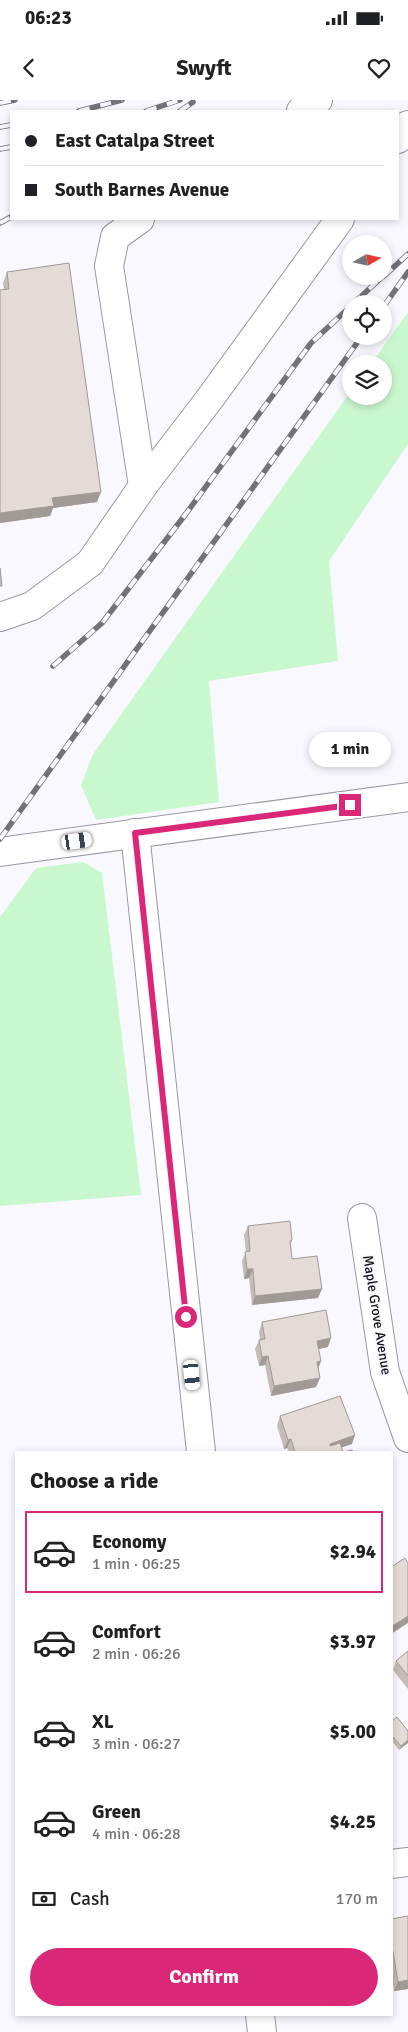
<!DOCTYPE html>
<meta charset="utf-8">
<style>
:root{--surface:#fff;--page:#f6f6f6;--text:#202124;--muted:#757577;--line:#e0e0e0;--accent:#db2777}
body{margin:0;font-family:Signika,sans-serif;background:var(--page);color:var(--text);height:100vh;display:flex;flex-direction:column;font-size:19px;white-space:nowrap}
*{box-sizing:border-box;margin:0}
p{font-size:16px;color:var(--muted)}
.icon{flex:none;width:28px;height:28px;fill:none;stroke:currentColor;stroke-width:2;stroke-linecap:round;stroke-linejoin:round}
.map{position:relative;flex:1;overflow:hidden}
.details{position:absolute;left:15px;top:1351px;width:378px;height:565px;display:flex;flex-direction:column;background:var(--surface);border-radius:0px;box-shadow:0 2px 8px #0003}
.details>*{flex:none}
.banner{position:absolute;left:10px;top:10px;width:389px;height:110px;border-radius:0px;box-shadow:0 2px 8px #0003;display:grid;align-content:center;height:110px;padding:0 15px;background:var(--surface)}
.needle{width:32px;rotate:81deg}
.fabs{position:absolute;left:342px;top:135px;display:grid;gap:10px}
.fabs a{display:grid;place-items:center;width:50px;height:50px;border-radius:50%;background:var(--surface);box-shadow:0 2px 8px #0003;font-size:25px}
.end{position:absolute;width:22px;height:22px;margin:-11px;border:6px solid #db2777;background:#fff;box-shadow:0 0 0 2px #fff}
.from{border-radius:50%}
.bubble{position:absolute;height:35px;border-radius:18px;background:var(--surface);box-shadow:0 2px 8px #0003;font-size:16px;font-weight:800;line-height:35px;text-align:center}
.car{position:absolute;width:15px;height:30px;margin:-15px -8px;border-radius:6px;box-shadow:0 0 4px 1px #0007;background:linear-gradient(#fff 24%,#345 0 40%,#fff 0 76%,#345 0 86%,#fff 0)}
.banner b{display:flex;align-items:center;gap:18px;height:48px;font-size:19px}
.banner b+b{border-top:1px solid var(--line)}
.banner i{width:12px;height:12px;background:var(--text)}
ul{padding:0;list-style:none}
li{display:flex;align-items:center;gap:15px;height:82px;margin:0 10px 8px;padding:0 5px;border:2px solid transparent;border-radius:0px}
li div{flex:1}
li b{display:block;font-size:19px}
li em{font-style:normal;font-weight:800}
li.active{border-color:var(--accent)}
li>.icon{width:45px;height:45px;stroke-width:1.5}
h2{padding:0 15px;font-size:22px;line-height:60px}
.pay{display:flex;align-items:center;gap:12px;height:55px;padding:0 15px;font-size:19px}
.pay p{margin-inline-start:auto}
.cta{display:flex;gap:10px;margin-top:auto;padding:10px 15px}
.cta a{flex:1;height:58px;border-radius:30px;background:var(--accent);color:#fff;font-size:20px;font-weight:800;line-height:58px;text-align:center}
.status{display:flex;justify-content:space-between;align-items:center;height:35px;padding:0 25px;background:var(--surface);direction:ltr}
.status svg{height:14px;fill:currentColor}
header{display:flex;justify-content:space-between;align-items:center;height:65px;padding:0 15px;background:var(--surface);font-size:22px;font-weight:800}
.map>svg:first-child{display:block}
.green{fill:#caf8ce}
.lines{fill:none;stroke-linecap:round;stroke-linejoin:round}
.minor-casing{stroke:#9998a1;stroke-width:30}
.minor{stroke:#fff;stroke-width:28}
.rail-casing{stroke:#737377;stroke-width:5.5}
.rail{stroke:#f8f8fe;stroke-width:4;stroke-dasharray:11;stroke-linecap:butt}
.wall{fill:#c5bcb8}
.shaded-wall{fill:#a09996}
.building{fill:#e5dbd6;stroke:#a09996}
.route{stroke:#db2777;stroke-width:6}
.labels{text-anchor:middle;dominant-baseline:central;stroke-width:4;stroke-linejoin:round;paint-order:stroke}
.street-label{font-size:14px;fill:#131316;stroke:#f8f8fe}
</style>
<div class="status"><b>06:23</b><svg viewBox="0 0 49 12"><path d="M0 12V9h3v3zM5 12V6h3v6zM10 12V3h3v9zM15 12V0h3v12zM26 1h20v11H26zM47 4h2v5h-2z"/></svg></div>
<header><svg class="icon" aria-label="back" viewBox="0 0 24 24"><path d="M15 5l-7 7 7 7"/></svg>Swyft<svg class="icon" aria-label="heart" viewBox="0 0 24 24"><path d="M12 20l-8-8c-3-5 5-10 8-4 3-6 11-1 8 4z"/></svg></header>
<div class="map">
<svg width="408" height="1932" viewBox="0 0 408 1932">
<rect width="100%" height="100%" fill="#f8f8fe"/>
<!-- green -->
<g class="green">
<path d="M 408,212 L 408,344 L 329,461 L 338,561 L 209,581 L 219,702 L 96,720 L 81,685 L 93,654 L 351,291 L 351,296 L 384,296 L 384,264 L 371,264 Z"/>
<path d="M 83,762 L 102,773 L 141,1095 L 0,1106 L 0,817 L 36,768 Z"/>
</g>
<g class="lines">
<!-- minor casing -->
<g class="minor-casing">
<g id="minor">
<path d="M 301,11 L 318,0"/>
<path d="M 398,39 L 408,25"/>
<path d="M 140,119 L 115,137 L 109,166 L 143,386"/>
<path d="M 0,517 L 32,506 L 90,463 L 143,386 L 211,297 L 340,119"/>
<path d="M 135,733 L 201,1352"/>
<path d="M 0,752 L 408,697"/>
<path d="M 362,1118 L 385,1272 L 408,1338"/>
<path d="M 391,1764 L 408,1762"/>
<path d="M 260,1915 L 262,1932"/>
</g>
</g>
<!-- minor -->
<use href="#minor" class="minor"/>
<!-- rail casing -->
<g class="rail-casing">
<g id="rail">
<path d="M 0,3 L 15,0"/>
<path d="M 79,11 L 122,0"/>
<path d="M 146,11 L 180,0"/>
<path d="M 180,11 L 193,2"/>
<path d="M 0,27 L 11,25"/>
<path d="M 0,49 L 11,47"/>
<path d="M 0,123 L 11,117"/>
<path d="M 384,176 L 408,154"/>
<path d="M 353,204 L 383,176"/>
<path d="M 384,206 L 408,172"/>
<path d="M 53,566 L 102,523 L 185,415 L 311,243 L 351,206"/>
<path d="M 0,739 L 362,236"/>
</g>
</g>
<!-- rail -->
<use href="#rail" class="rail"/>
</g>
<!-- wall -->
<g class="wall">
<path d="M 7,172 L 97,402 L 53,408 L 50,416 L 0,423 L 0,190 L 4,190 L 3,183 Z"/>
<path d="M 248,1126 L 292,1140 L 290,1146 L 292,1159 L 318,1198 L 252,1205 L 249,1178 L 244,1179 L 242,1161 L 246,1152 L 244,1135 Z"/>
<path d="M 262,1222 L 328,1247 L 318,1249 L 321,1261 L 318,1269 L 316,1287 L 271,1296 L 265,1265 L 259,1266 L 255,1249 L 259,1240 L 260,1240 L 259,1232 Z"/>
<path d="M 280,1316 L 352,1344 L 341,1348 L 343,1352 L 353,1352 L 289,1352 L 287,1348 L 284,1349 L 277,1326 Z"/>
<path d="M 408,1551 L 408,1589 L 393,1570 L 396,1561 Z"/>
<path d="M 391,1622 L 408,1631 L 399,1650 L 391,1640 Z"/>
<path d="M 408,1816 L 408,1889 L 394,1891 L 391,1871 L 391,1819 Z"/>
</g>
<!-- shaded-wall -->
<g class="shaded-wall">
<path d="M 101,392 L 97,402 L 53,408 L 50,416 L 0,423 L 0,413 L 52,398 Z"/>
<path d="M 247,1169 L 253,1169 L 249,1178 L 244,1179 Z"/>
<path d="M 322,1189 L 318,1198 L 252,1205 L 255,1196 Z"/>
<path d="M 331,1238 L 328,1247 L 314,1250 L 317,1241 Z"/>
<path d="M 268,1256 L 265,1265 L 259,1266 L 262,1257 Z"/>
<path d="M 321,1261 L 317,1271 L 317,1262 Z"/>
<path d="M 320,1278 L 316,1287 L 271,1296 L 274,1286 Z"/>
<path d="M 355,1335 L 352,1344 L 326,1352 L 330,1344 Z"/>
<path d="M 291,1339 L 287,1348 L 284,1349 L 288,1340 Z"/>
<path d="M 408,1516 L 408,1523 L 391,1534 L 391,1527 Z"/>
<path d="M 408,1640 L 408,1643 L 399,1650 L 401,1646 Z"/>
<path d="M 408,1880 L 408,1889 L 394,1891 L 398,1882 Z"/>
</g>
<!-- building -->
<g class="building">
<path d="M 69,163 L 101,392 L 52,398 L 54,406 L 0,413 L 0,190 L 9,189 L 7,172 Z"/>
<path d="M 0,468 L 2,486 L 0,486 Z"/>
<path d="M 290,1121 L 292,1140 L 290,1141 L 292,1159 L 317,1156 L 322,1189 L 255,1196 L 253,1169 L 247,1169 L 245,1152 L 250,1151 L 248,1126 Z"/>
<path d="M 326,1210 L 331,1238 L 317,1241 L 321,1261 L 317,1262 L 320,1278 L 274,1286 L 268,1256 L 262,1257 L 259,1240 L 265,1239 L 262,1222 Z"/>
<path d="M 340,1296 L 355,1335 L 330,1344 L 330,1346 L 340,1343 L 343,1352 L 352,1350 L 353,1352 L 295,1352 L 291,1339 L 288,1340 L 280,1316 Z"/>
<path d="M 405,1458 L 408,1463 L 408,1516 L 391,1527 L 391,1467 Z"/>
<path d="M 408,1551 L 408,1576 L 396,1561 Z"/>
<path d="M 397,1617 L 408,1631 L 408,1640 L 401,1646 L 391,1635 L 391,1622 Z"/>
<path d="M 408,1816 L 408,1880 L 398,1882 L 391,1840 L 391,1819 Z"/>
</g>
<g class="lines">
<!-- route -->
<path class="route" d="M 186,1217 L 135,733 L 350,705"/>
</g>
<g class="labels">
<!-- street labels -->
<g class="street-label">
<text transform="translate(377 1215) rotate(81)">Maple Grove Avenue</text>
</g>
</g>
</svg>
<div class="fabs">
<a><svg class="needle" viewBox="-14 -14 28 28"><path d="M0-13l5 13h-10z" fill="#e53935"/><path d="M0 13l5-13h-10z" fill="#757577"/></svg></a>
<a><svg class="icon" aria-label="locate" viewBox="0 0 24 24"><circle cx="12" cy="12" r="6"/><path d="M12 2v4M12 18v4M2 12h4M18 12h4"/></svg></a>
<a><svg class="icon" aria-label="layers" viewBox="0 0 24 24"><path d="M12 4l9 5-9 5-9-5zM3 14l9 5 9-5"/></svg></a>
</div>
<i class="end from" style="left:186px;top:1217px"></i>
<i class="end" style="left:350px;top:705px"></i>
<div class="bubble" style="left:309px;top:632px;width:82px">1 min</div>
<i class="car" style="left:77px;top:741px;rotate:82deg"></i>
<i class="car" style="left:192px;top:1275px;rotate:174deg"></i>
<div class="banner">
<b><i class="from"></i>East Catalpa Street</b>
<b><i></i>South Barnes Avenue</b>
</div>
<section class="details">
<h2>Choose a ride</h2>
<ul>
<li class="active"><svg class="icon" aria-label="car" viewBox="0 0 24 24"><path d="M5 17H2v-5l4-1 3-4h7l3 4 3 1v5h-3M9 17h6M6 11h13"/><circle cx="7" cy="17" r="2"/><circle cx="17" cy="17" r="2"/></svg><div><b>Economy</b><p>1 min · 06:25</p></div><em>$2.94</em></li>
<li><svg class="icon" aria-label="car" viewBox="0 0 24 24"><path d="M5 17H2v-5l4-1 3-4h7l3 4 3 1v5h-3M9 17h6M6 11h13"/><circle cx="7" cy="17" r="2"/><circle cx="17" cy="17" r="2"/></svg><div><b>Comfort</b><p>2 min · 06:26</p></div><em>$3.97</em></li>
<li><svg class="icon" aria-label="car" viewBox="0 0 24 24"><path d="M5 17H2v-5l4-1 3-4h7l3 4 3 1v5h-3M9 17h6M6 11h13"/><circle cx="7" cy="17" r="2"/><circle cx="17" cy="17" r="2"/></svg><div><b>XL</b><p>3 min · 06:27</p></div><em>$5.00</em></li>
<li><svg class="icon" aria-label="car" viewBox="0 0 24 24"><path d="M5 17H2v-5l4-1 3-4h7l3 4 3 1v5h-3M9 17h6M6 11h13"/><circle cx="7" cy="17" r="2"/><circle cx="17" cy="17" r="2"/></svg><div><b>Green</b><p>4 min · 06:28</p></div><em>$4.25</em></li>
</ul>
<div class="pay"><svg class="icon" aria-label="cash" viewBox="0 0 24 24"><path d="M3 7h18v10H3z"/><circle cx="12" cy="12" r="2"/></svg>Cash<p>170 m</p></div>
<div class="cta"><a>Confirm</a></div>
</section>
</div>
